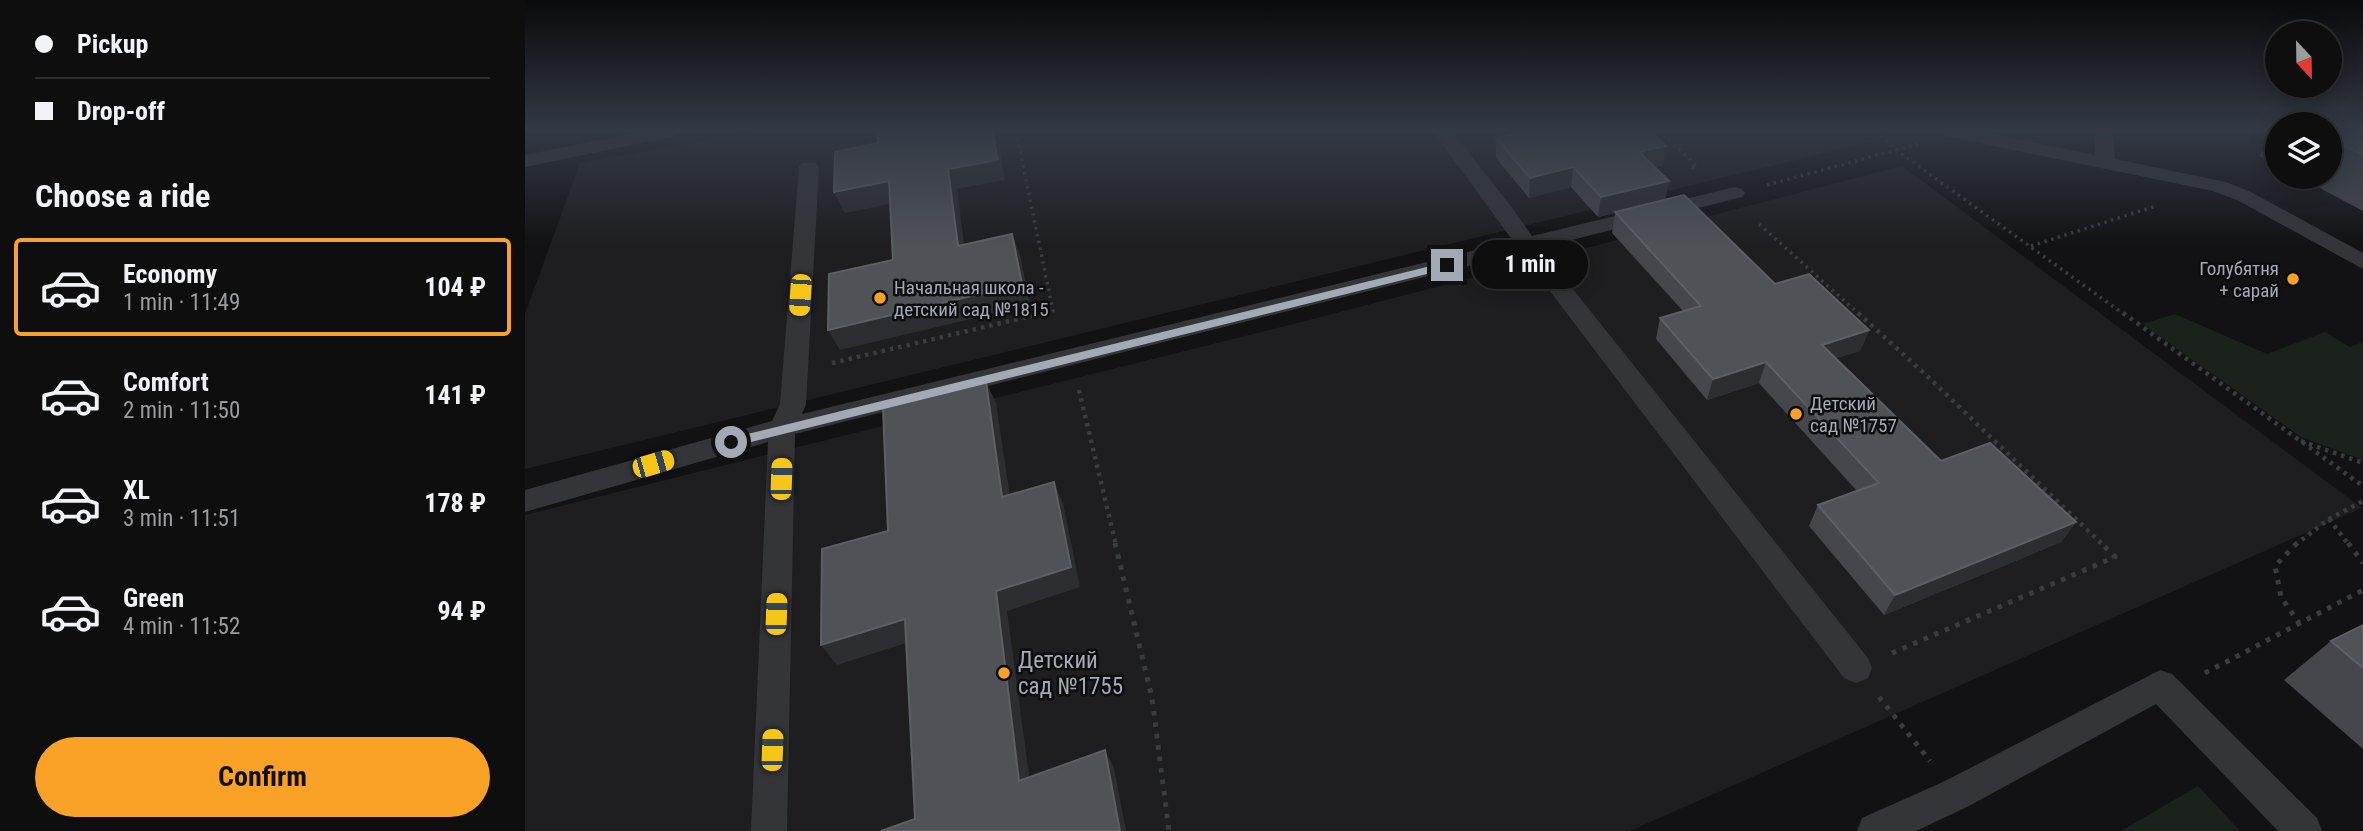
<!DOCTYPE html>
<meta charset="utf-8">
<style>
:root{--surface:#0e0e0f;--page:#1c1c1d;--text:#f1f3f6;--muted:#9b9c9e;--line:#2e2e2f;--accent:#f9a226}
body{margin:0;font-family:"Roboto Condensed",sans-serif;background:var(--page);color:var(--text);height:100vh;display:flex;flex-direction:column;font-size:26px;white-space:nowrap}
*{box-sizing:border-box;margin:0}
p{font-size:23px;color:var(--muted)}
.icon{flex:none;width:38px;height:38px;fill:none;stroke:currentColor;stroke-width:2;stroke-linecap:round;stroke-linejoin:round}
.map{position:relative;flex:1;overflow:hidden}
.drawer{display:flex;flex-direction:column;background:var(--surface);width:525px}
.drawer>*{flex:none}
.banner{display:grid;align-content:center;height:154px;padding:0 35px;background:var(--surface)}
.needle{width:46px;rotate:158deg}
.tools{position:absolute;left:1740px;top:21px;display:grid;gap:14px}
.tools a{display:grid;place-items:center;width:77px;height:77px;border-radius:50%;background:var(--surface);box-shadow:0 4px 18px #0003,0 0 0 2px var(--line);font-size:35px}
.end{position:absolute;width:32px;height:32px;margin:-16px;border:9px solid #a3aab5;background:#111;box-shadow:0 0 0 4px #111}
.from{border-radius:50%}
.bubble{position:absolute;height:49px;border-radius:24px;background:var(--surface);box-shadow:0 4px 18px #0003,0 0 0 2px var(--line);font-size:23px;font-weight:700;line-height:49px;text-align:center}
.car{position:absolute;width:21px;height:42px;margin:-21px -10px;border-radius:9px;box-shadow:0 0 5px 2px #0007;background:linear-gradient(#f5c518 24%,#345 0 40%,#f5c518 0 76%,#345 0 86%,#f5c518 0)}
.banner b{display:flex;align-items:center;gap:24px;height:66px;font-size:26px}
.banner b+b{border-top:2px solid var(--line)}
.banner i{width:18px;height:18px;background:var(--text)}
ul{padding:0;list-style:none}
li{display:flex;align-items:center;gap:21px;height:98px;margin:0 14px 10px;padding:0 21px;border:4px solid transparent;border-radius:7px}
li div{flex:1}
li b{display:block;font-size:26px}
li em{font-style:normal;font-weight:700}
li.current{border-color:var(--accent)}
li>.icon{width:63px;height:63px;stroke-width:1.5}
h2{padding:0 35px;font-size:32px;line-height:84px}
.cta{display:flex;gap:14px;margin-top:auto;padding:14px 35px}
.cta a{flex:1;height:80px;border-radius:42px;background:var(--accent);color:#111;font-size:28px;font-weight:700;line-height:80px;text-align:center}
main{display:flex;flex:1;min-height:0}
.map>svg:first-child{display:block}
.built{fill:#1e1e21}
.green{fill:#1a221b}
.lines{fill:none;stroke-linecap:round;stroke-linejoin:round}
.path-far2{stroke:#393c40;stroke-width:3.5;stroke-dasharray:2.5 4.5;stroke-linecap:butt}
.path-far1{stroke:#393c40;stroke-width:4.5;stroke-dasharray:3.5 5;stroke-linecap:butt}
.path{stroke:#393c40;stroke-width:5;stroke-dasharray:4.5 7;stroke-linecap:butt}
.service{fill:#333539;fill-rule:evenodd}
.wall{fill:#45474c}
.shaded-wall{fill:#2c2e31}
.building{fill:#4f5257;stroke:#5c6066;stroke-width:2}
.route{fill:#a3aab5}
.poi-dot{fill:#f9a226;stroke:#0d0d0f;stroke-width:2.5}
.labels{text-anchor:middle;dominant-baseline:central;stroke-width:5;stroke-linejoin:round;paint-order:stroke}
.poi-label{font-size:19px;fill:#a3aab5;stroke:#0d0d0f;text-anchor:start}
.near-poi-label{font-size:23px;fill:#a3aab5;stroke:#0d0d0f;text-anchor:start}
</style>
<main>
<section class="drawer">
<div class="banner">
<b><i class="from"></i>Pickup</b>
<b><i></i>Drop-off</b>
</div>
<h2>Choose a ride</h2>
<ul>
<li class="current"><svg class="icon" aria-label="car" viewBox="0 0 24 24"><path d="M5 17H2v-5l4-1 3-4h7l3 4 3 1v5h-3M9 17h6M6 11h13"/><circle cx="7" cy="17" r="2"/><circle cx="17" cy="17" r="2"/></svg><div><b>Economy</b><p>1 min · 11:49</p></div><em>104 ₽</em></li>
<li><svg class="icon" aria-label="car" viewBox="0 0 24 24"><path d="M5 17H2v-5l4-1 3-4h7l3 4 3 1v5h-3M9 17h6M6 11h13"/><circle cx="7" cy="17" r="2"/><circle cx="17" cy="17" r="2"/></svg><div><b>Comfort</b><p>2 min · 11:50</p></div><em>141 ₽</em></li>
<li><svg class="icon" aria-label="car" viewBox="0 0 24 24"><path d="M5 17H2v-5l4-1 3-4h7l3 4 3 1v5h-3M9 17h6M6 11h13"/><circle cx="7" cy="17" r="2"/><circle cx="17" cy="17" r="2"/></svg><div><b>XL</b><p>3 min · 11:51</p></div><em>178 ₽</em></li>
<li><svg class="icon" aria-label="car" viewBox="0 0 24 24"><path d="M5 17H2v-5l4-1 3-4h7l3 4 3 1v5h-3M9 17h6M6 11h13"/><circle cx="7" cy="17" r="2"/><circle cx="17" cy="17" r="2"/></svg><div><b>Green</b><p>4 min · 11:52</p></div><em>94 ₽</em></li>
</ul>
<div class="cta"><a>Confirm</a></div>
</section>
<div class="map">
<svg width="1838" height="831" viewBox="0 0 1838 831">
<rect width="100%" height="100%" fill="#121214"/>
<!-- built -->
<g class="built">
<path d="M 240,130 L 1327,130 L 1344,142 L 0,469 L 0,314 L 55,163 Z"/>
<path d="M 1377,166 L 1837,508 L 1105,831 L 0,831 L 0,515 L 784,320 Z"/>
</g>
<!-- green -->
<g class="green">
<path d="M 1650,314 L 1742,354 L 1800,332 L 1825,347 L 1838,342 L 1838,460 L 1776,437 L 1617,324 Z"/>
<path d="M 1673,786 L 1715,831 L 1596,831 Z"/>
</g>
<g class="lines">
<!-- path-far2 -->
<g class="path-far2">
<path d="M 1133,130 L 1172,166 L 1164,168"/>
<path d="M 1351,130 L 1371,150 L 1393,144"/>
<path d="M 491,131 L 528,311 L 511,315"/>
<path d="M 1242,185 L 1371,150 L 1600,315"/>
<path d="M 1234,224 L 1335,315"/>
<path d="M 1506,246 L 1631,206"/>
</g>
<!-- path-far1 -->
<g class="path-far1">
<path d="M 1333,313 L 1401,375 L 1578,545"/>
<path d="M 1598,313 L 1838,486"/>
<path d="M 307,363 L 519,313"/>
<path d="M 554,390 L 591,545"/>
<path d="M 1776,441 L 1838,463"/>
<path d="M 1804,519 L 1824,545"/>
<path d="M 1770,545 L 1804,519 L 1838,501"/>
</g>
<!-- path -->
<g class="path">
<path d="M 590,543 L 627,698 L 644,831"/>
<path d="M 1772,543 L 1750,566 L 1756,597 L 1774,623"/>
<path d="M 1823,543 L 1838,563"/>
<path d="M 1367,653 L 1590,557 L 1576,543"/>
<path d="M 1680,673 L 1838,590"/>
<path d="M 1354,697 L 1405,761"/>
</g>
<!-- service -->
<g class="service">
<path d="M 124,130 L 159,130 L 150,136 L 0,167 L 0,155 Z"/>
<path d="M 907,130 L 926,130 L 988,209 L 1007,236 L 1210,187 L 1217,189 L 1220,193 L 1217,197 L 1015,248 L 1343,658 L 1347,668 L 1343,678 L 1331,683 L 1319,678 L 996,253 L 270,434 L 262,831 L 226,831 L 243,442 L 0,512 L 0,490 L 247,421 L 255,404 L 274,167 L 277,163 L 291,163 L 294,167 L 281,404 L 277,414 L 988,241 Z"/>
<path d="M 1412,130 L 1447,130 L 1570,155 L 1570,130 L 1588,130 L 1590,159 L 1701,182 L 1726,192 L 1838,253 L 1838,269 L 1712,200 L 1688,191 L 1421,136 L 1414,134 Z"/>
<path d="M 1635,670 L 1647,674 L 1792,818 L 1797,831 L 1753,831 L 1631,704 L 1444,806 L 1391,831 L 1332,831 L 1337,818 L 1418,782 Z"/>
</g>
</g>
<!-- wall -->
<g class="wall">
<path d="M 999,130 L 1124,130 L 1141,146 L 1138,165 L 1130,167 L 1140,200 L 1250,284 L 1344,330 L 1335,351 L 1311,358 L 1416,461 L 1551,522 L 1536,542 L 1359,615 L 1284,526 L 1293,505 L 1332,491 L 1234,383 L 1182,400 L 1131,339 L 1135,318 L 1158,311 L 1087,233 L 1090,213 L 1073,217 L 1046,187 L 1004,198 L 971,158 L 971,138 L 1001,132 Z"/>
<path d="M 1752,130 L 1752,165 L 1734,156 Z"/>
<path d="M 1804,130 L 1838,130 L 1838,211 L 1774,177 L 1804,177 Z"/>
<path d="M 1838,625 L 1838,749 L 1759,680 L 1806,641 Z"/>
</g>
<!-- shaded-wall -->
<g class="shaded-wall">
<path d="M 467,130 L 468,130 L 473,141 L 480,180 L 432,189 L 442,266 L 433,246 L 423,169 Z"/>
<path d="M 1141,146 L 1138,165 L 1111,172 L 1114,152 Z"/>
<path d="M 1048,167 L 1046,187 L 1004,198 L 1005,178 Z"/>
<path d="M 364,181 L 374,202 L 320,213 L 309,192 Z"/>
<path d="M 1144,181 L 1140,201 L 1073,217 L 1076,197 Z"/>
<path d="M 487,234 L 495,255 L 505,305 L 315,350 L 303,330 Z"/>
<path d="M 1344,330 L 1335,351 L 1289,365 L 1297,345 Z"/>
<path d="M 1241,362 L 1234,383 L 1182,400 L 1188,379 Z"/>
<path d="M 461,382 L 471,403 L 488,517 L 477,497 Z"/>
<path d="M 529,482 L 538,503 L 555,587 L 482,611 L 507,798 L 494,781 L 471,591 Z"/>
<path d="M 1551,522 L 1536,542 L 1359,615 L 1370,595 Z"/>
<path d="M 380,619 L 394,639 L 312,665 L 296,645 Z"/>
<path d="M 580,750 L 589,768 L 601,831 L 595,831 Z"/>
</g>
<!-- building -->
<g class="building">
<path d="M 352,130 L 467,130 L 473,160 L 423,169 L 433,246 L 487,234 L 497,284 L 303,330 L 304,274 L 368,260 L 364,181 L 309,192 L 310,152 L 353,143 Z"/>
<path d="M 1011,130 L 1124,130 L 1141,146 L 1114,152 L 1144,181 L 1076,197 L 1048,167 L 1005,178 L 971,138 Z"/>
<path d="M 1804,130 L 1838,130 L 1838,155 L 1804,138 Z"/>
<path d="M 1159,195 L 1250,284 L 1284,274 L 1344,330 L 1297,345 L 1416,461 L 1465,443 L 1551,522 L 1370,595 L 1293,505 L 1354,483 L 1241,362 L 1188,379 L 1135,318 L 1176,306 L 1090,212 Z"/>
<path d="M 461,382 L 477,497 L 529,482 L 546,567 L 471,591 L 494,781 L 580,750 L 595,831 L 356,831 L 390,819 L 380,619 L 296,645 L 297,549 L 363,531 L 358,408 Z"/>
<path d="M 1838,625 L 1838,668 L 1806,641 Z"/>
</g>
<!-- sky -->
<linearGradient id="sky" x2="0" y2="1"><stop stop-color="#0a0a0b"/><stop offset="0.53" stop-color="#333945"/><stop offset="1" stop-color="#333945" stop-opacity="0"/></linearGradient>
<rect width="1838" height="246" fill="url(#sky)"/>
<!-- route -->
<path class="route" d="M 922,262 L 926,263 L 926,268 L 206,447 L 200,442 L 206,438 Z"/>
<!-- markers -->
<g class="poi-dot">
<circle cx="1768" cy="279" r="7"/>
<circle cx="355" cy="298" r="7"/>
<circle cx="1271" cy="414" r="7"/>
<circle cx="479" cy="673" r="7"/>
</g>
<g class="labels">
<!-- poi labels -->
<g class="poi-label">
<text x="1754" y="268" text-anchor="end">Голубятня<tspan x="1754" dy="22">+ сарай</tspan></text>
<text x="369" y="287">Начальная школа -<tspan x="369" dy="22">детский сад №1815</tspan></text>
<text x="1285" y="403">Детский<tspan x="1285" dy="22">сад №1757</tspan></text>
</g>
<!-- near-poi labels -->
<g class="near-poi-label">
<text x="493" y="660">Детский<tspan x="493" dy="26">сад №1755</tspan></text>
</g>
</g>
</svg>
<div class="tools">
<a><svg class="needle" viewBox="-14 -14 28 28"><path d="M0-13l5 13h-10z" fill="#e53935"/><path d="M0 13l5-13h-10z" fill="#9b9c9e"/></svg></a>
<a><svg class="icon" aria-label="layers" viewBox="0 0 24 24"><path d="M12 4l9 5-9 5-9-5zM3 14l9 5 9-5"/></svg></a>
</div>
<i class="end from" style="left:206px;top:442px"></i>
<i class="end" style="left:922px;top:265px"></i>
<div class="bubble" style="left:947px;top:240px;width:116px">1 min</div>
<i class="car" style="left:275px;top:295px;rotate:184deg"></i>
<i class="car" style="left:128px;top:464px;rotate:74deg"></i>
<i class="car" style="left:256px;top:479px;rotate:2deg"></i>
<i class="car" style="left:251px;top:614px;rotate:2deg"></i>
<i class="car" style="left:247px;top:750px;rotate:2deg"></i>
</div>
</main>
